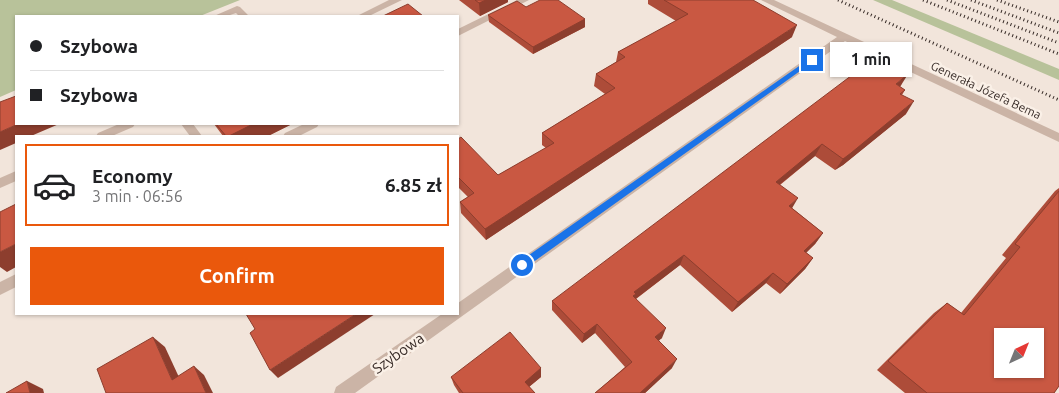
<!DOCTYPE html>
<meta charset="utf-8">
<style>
:root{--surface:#fff;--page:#f2f2f2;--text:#202124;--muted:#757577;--line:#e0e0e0;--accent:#ea580c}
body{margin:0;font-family:Ubuntu,sans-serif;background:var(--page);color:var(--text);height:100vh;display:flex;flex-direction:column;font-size:19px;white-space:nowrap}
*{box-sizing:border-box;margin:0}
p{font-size:16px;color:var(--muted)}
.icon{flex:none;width:28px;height:28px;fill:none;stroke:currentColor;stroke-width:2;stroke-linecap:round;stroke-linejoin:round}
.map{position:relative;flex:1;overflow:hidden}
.sheet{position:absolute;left:15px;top:135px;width:444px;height:180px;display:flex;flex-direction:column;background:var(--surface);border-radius:0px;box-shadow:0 1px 4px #0004}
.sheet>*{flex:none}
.hud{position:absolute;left:15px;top:15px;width:444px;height:110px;border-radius:0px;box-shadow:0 1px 4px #0004;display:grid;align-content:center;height:110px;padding:0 15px;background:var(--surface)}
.needle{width:32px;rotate:43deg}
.tools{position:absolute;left:994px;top:328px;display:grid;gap:10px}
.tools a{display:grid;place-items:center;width:50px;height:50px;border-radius:0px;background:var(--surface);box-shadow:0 1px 4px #0004;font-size:25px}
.end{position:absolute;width:22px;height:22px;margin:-11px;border:6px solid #1a73e8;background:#fff;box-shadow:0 0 0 2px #fff}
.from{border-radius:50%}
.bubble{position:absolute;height:35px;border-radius:0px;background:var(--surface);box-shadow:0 1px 4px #0004;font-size:16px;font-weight:700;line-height:35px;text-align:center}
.hud b{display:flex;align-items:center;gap:18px;height:48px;font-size:19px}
.hud b+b{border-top:1px solid var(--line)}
.hud i{width:12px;height:12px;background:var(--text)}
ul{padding:9px 0 0;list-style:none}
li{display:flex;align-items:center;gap:15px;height:82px;margin:0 10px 8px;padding:0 5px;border:2px solid transparent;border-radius:0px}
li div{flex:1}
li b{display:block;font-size:19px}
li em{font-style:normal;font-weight:700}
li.selected{border-color:var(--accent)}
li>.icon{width:45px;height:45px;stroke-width:1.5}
.button{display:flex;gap:10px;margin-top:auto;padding:10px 15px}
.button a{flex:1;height:58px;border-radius:0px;background:var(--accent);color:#fff;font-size:20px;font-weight:700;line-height:58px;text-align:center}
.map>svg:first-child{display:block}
.green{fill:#b8c29a}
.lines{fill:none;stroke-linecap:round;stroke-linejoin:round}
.lane{fill:#cbb4a6;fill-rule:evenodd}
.street{fill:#cbb4a6;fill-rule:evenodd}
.rail{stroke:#372b27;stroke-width:3;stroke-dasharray:1 3;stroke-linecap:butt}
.wall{fill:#ad4c39}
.shaded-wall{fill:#8d3e2e}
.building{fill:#c95842;stroke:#8d3e2e;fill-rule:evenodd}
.route{fill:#1a73e8}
.labels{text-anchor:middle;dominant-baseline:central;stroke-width:5;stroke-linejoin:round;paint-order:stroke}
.street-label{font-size:12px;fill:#372b27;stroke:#faf0e7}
.near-street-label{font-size:15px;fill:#372b27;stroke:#faf0e7}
</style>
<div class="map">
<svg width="1059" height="393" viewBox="0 0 1059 393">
<rect width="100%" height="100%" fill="#f2e5db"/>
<!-- green -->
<g class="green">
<path d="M 0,0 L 240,0 L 200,16 L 16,16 L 16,90 L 0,97 Z"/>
<path d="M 873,0 L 892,0 L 1059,69 L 1059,80 Z"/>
</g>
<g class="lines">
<!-- lane -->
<g class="lane">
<path d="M 517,0 L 529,0 L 458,36 L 458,29 Z"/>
<path d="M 237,6 L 240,7 L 249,16 L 239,16 L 236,13 L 227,16 L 214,16 Z"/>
<path d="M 181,124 L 193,124 L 202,136 L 190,136 Z"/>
<path d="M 304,124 L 319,124 L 317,127 L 299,136 L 283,136 L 285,133 Z"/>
<path d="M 16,274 L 16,287 L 0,295 L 0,282 Z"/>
</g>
<!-- street -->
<g class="street">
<path d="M 389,0 L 402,0 L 369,16 L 357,16 Z"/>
<path d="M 761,0 L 774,0 L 1059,133 L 1059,142 L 845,41 L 355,393 L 334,393 L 336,387 L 442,314 L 458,314 L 458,303 L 837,37 Z"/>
<path d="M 119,124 L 135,124 L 133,127 L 112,136 L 96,136 L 98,133 Z"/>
<path d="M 16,171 L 16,181 L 0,188 L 0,178 Z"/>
</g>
<!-- rail -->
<g class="rail">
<path d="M 838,0 L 1059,100"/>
<path d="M 923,0 L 1059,54"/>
<path d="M 947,0 L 1059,43"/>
<path d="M 971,0 L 1059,33"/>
<path d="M 997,0 L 1059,22"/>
</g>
</g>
<!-- wall -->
<g class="wall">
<path d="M 459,0 L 508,0 L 508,2 L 480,16 Z"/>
<path d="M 648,0 L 753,0 L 792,37 L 486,240 L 461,213 L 460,202 L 468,197 L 458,187 L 458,139 L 498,175 L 546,148 L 542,145 L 542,133 L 605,94 L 594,86 L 596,74 L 616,62 L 618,52 L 676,21 L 648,4 Z"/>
<path d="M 526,7 L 585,19 L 585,27 L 533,54 L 489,22 L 488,15 Z"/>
<path d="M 900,87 L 905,90 L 902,95 L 906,114 L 843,165 L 835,170 L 815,156 L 780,185 L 792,208 L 823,233 L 815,244 L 806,253 L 813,258 L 805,269 L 780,294 L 766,283 L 732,312 L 680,265 L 636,299 L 662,338 L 659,340 L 672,368 L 645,393 L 595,393 L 625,367 L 595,333 L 582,343 L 552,310 L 552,301 Z"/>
<path d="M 214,124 L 292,124 L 268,136 L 223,136 Z"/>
<path d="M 1059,188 L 1059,386 L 1054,393 L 905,393 L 877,370 L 934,313 L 947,303 L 961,313 L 1006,258 L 1002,255 L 1055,191 Z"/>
<path d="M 541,368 L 541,377 L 529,387 L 535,393 L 459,393 L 454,385 L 451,377 Z"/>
</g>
<!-- shaded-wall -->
<g class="shaded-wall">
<path d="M 486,0 L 508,0 L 508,2 L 480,16 L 479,3 Z"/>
<path d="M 585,19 L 585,27 L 533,54 L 533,47 Z"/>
<path d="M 797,25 L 792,37 L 486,240 L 485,229 Z"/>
<path d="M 908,74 L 900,87 L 896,84 Z"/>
<path d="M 914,101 L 906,114 L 843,165 L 835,170 L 843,159 Z"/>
<path d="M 18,124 L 59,124 L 31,136 L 16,136 L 16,143 L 0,150 L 0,132 Z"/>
<path d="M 253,124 L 292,124 L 268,136 L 229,136 Z"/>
<path d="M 822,144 L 815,156 L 769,193 L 776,182 Z"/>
<path d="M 798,198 L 791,210 L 789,206 Z"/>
<path d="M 823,233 L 815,244 L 796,262 L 804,251 Z"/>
<path d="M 16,244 L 16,267 L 7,272 L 0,267 L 0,252 Z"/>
<path d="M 684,255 L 680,265 L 634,300 L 630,306 L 634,292 Z"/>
<path d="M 813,258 L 805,269 L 780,294 L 787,284 Z"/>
<path d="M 773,273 L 766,283 L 732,312 L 738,302 Z"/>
<path d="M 356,314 L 375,314 L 278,378 L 270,370 Z"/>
<path d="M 597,324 L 595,333 L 582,343 L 584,334 Z"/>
<path d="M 666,328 L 662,338 L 652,346 L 655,337 Z"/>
<path d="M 153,337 L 165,347 L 184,388 L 172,380 Z"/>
<path d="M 677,359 L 672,368 L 645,393 L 640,393 Z"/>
<path d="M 194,366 L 204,375 L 213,393 L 206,393 Z"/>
<path d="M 541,368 L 541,377 L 525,390 L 525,382 Z"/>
<path d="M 27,381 L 43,389 L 44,393 L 30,393 Z"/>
</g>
<!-- building -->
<g class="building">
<path d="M 475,0 L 486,0 L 479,3 Z"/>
<path d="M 540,0 L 558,0 L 585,19 L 533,47 L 488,15 L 517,1 L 526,7 Z"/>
<path d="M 664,0 L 753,0 L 797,25 L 485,229 L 460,202 L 474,193 L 458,177 L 458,139 L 461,137 L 498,175 L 554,143 L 542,133 L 615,88 L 596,74 L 625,57 L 618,52 L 688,14 Z"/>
<path d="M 408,4 L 423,16 L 383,16 Z"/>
<path d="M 876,57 L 908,74 L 896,84 L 905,90 L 900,94 L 914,101 L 851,153 L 843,159 L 822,144 L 776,182 L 798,198 L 789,206 L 823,233 L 804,251 L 813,258 L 787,284 L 773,273 L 738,302 L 684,255 L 634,292 L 636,294 L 633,296 L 666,328 L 655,337 L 677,359 L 640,393 L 595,393 L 632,362 L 597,324 L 584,334 L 552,301 Z"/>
<path d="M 16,96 L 16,124 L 18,124 L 0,132 L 0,102 Z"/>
<path d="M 216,124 L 253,124 L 229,136 L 226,136 Z"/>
<path d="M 1059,191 L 1059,386 L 1054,393 L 927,393 L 888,361 L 947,303 L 964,315 L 1020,247 L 1015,244 ZM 1002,336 L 1035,336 L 1035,369 L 1002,369 Z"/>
<path d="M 16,204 L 16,244 L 0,252 L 0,212 Z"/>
<path d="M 246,314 L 356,314 L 270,370 L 250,333 L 255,329 Z"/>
<path d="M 510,332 L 541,368 L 525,382 L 535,393 L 463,393 L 451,377 Z"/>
<path d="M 153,337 L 172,380 L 194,366 L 206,393 L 106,393 L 97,369 Z"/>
<path d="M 27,381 L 30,393 L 6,393 Z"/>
</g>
<!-- route -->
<path class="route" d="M 812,57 L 814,61 L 525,268 L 519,268 L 519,262 Z"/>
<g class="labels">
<!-- street labels -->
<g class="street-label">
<text transform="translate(986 90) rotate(25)">Generała Józefa Bema</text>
</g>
<!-- near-street labels -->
<g class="near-street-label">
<text transform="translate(398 353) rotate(-35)">Szybowa</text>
</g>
</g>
</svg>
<div class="tools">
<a><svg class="needle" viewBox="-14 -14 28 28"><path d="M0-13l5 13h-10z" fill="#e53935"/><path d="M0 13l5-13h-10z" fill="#757577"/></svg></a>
</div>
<i class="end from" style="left:522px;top:265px"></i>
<i class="end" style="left:812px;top:60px"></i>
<div class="bubble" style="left:830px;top:42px;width:82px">1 min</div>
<div class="hud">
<b><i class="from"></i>Szybowa</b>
<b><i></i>Szybowa</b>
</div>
<section class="sheet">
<ul>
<li class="selected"><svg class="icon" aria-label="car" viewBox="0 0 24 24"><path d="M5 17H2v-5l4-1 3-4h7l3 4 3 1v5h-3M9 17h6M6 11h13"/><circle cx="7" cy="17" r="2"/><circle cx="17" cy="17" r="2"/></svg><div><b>Economy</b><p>3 min · 06:56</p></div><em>6.85 zł</em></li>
</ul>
<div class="button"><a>Confirm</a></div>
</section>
</div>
